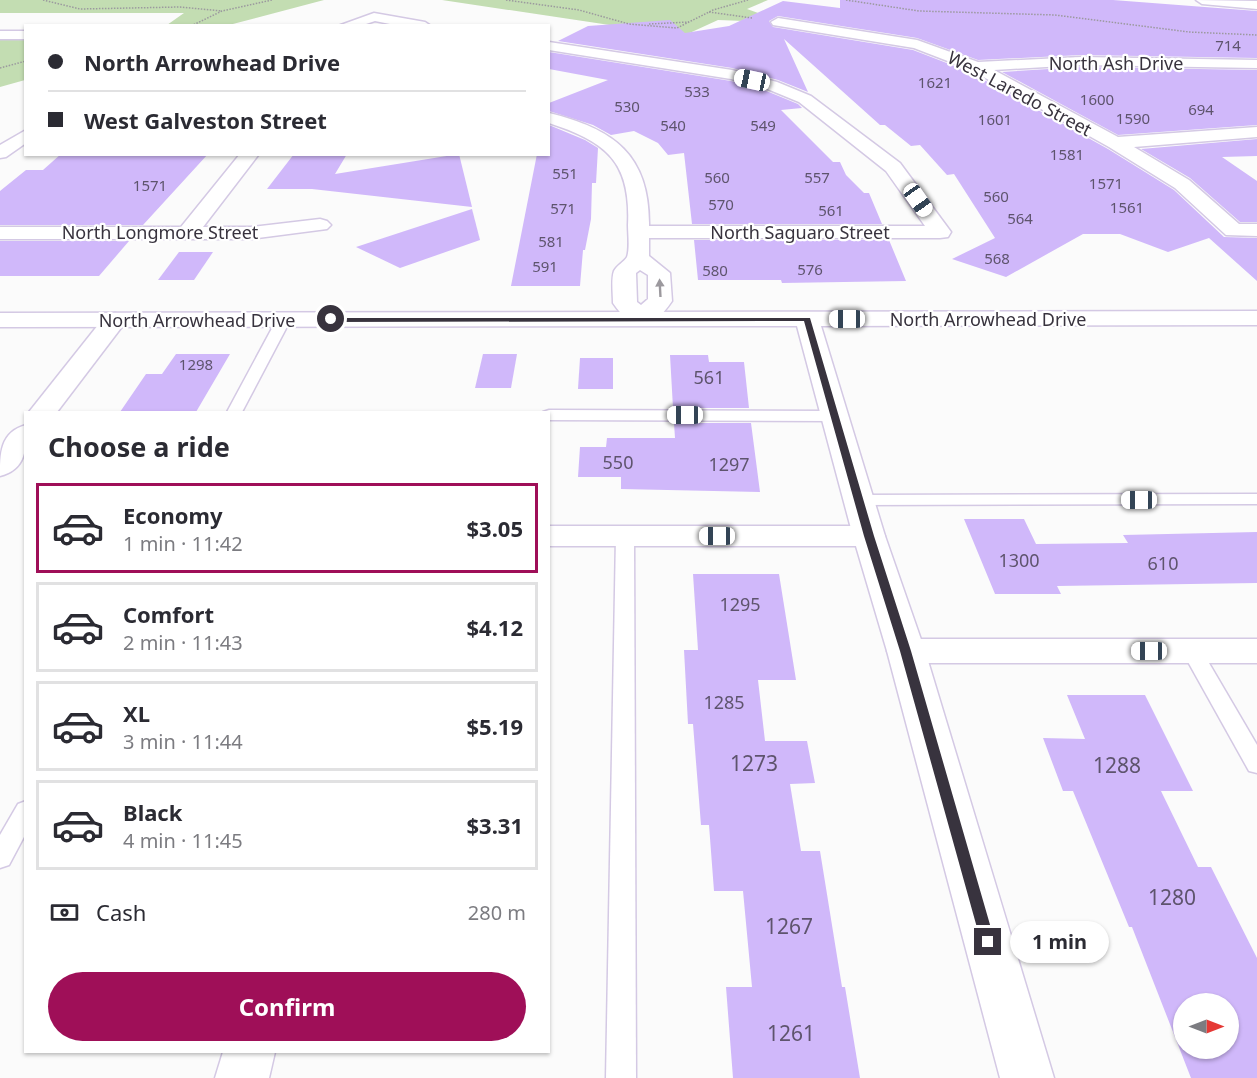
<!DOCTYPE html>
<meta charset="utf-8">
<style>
:root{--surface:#fff;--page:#f7f7f7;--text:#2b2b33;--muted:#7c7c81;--line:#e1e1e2;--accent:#9f0f58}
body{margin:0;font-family:"Noto Sans",sans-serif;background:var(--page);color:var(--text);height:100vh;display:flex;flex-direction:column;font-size:22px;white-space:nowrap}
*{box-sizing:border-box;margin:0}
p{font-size:20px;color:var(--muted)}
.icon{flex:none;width:33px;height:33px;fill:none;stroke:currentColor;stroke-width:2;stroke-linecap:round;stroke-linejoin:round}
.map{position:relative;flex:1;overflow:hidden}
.side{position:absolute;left:24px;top:411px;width:526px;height:642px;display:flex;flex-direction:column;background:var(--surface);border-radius:0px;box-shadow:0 2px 4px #0004}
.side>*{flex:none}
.hud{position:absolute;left:24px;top:24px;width:526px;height:132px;border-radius:0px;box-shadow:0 2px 4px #0004;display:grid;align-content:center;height:132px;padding:0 24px;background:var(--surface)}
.needle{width:39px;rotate:90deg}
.tools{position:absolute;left:1173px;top:993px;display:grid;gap:12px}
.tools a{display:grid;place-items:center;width:66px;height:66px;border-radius:50%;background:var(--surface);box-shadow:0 2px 4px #0004;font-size:30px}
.end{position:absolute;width:27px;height:27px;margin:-14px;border:8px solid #38333e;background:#fff;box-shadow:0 0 0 3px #fff}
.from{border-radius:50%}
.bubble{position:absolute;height:42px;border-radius:21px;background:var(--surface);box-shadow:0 2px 4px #0004;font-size:20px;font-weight:700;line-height:42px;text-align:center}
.car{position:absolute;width:18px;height:36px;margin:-18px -9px;border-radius:8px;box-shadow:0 0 4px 2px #0007;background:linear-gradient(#fff 24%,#345 0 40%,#fff 0 76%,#345 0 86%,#fff 0)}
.hud b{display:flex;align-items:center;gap:21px;height:57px;font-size:22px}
.hud b+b{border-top:2px solid var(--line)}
.hud i{width:15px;height:15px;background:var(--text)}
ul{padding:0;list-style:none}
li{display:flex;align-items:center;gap:18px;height:90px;margin:0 12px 9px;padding:0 12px;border:3px solid var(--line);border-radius:0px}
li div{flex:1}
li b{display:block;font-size:22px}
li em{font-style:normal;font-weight:700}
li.on{border-color:var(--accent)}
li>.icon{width:54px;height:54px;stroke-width:1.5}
h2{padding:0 24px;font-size:27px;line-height:72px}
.pay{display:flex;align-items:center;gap:15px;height:66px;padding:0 24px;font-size:22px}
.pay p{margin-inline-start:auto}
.cta{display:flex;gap:12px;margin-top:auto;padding:12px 24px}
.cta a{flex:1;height:69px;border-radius:36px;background:var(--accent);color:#fff;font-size:24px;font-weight:700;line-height:69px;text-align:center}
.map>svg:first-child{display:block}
.green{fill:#c3ddb2}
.building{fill:#d0b8fa;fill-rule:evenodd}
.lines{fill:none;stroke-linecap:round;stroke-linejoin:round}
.service-casing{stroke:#d4c9e4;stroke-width:3}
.minor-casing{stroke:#d4c9e4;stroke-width:3}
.tertiary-casing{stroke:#d4c9e4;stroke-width:3}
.path{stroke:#9b999e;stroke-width:1.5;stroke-dasharray:1.5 1.5;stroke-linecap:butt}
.service{fill:#fff;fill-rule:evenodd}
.minor{fill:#fff;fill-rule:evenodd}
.tertiary{fill:#fff;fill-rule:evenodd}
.oneway{fill:#9c999e}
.route{fill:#38333e}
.labels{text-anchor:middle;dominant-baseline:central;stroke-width:4.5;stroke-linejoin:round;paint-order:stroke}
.far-number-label{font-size:15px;fill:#5e546d}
.far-street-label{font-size:18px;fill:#38333e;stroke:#fff}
.number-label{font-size:18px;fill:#5e546d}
.near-number-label{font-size:21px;fill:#5e546d}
</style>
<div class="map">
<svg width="1257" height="1078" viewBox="0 0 1257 1078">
<rect width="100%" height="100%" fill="#fbfbfb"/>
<!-- green -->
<g class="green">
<path d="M 0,0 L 324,0 L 229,25 L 167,25 L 184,13 L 0,13 Z"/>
<path d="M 442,0 L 768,0 L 747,9 L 761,14 L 745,21 L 718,20 L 683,36 Z"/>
<path d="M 0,39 L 25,39 L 25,80 L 0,87 Z"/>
</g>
<!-- building -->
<g class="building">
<path d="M 840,0 L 1113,0 L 1257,11 L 1257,58 L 1081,55 L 978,60 L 917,38 L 778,16 L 769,21 L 773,27 L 913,50 L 970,72 L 1108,149 L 1174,190 L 1224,237 L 1257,238 L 1257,281 L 1209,238 L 1168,252 L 1120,234 L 1083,234 L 1006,277 L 952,259 L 995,238 L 954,174 L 947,175 L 920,145 L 911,146 L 885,125 L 880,125 L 784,39 L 808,92 L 778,80 L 732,68 L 558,41 L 588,26 L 670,20 L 685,33 L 729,26 L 783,1 L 840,8 Z"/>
<path d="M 549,52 L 731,81 L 764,90 L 798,104 L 802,108 L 781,110 L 833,162 L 840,162 L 846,175 L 864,193 L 869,193 L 882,224 L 692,224 L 684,153 L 668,155 L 658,143 L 634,131 L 611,135 L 593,125 L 549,111 L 549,103 L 608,80 L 549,69 Z"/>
<path d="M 1081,67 L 1257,70 L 1257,125 L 1118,135 L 1002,72 Z"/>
<path d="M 549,125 L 585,140 L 598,148 L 596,183 L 592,183 L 591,219 L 585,250 L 583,250 L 580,286 L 511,286 L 537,154 L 549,154 Z"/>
<path d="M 1257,139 L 1257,156 L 1222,157 L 1257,181 L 1257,222 L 1240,222 L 1190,178 L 1141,149 Z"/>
<path d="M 61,154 L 208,154 L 143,225 L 0,225 L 0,191 L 26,170 L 43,170 Z"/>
<path d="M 294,154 L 347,154 L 335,174 L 459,154 L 472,207 L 312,189 L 267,189 Z"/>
<path d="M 472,209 L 480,240 L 400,268 L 356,247 Z"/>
<path d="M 694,240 L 889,240 L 906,281 L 782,283 L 781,280 L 698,280 Z"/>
<path d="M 0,241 L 129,241 L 99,276 L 0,276 Z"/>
<path d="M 179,252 L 213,252 L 194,280 L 158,280 Z"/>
<path d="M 176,354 L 230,354 L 196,412 L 120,412 L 146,374 L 162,374 Z"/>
<path d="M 483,354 L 517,354 L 511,388 L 475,388 Z"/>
<path d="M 670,355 L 708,355 L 709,362 L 744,362 L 749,408 L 673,408 Z"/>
<path d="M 580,358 L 613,358 L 613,389 L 578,389 Z"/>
<path d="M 674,423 L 751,423 L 760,492 L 621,489 L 621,477 L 578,477 L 580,447 L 606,447 L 607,438 L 675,438 Z"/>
<path d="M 964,519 L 1024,519 L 1036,544 L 1128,543 L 1123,535 L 1257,532 L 1257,583 L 1057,586 L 1061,594 L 995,594 Z"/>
<path d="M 693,574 L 779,574 L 796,680 L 758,680 L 765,741 L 807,741 L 815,783 L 790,784 L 801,851 L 820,851 L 842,987 L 845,987 L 860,1078 L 733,1078 L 726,987 L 752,987 L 743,891 L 714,891 L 709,825 L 701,825 L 693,724 L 688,724 L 684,650 L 698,650 Z"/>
<path d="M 1067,695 L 1145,695 L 1193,791 L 1161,791 L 1198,867 L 1211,867 L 1257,958 L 1257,1078 L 1191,1078 L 1132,927 L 1129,927 L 1073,791 L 1063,791 L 1043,738 L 1085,739 ZM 1184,1004 L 1228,1004 L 1228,1048 L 1184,1048 Z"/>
</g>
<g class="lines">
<!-- service casing -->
<g class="service-casing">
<g id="service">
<path d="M 284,315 L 291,319 L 242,412 L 227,412 L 277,319 Z"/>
<path d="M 549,410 L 835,411 L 843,416 L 835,421 L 549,420 L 549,412 L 543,412 Z"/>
<path d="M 1257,494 L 1257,504 L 859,505 L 853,504 L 850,500 L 853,496 L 859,495 Z"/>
<path d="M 625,531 L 631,532 L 634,536 L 636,1078 L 606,1078 L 616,536 L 619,532 Z"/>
<path d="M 1192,644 L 1199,646 L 1257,745 L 1257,773 L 1249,771 L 1182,651 L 1185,646 Z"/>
<path d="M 26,801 L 26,833 L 9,865 L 0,868 L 0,835 L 18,804 Z"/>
</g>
</g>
<!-- minor casing -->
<g class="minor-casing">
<g id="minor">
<path d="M 1196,0 L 1257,1 L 1257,9 L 1202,4 Z"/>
<path d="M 374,13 L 425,22 L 431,26 L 400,26 L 375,21 L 360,26 L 338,26 Z"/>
<path d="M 778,18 L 917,40 L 978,62 L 1081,57 L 1257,60 L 1257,68 L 1081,65 L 994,70 L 1118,137 L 1257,127 L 1257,137 L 1134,147 L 1189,180 L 1239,224 L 1257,224 L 1257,236 L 1226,235 L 1175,188 L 1109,147 L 971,70 L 914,48 L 773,25 L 771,22 Z"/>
<rect x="0" y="31" width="26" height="8"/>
<path d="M 549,42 L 732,70 L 777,82 L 811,96 L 900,163 L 951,232 L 948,237 L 940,238 L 649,238 L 649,256 L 670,273 L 672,301 C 651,332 634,334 613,303 C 613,294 611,279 614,271 C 617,265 624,262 627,257 C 630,249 628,233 628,225 C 631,162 607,142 549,123 L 549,113 C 614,129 650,155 649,226 L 925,226 L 886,171 L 799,102 L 765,88 L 731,79 L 549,50 ZM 640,270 L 648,275 L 648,299 L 641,305 L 637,302 L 636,273 Z"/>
<path d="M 26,130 L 26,143 L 6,157 L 0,158 L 0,145 Z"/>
<path d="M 240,154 L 259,154 L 203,227 L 251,227 L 320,219 L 327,221 L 331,225 L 327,229 L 251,239 L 0,239 L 0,227 L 181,227 Z"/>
<path d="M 115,313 L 124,315 L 127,320 L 57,412 L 29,412 L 106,315 Z"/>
<path d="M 26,425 C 26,448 27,469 0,476 C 0,454 0,432 26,425 Z"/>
<path d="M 549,526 L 869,526 L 881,529 L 885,536 L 881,543 L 869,546 L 549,546 Z"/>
<path d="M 906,639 L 1257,639 L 1257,663 L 906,663 L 893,660 L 887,651 L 893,642 Z"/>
<path d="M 223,1052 L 275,1052 L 269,1078 L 215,1078 Z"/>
</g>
</g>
<!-- tertiary casing -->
<g class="tertiary-casing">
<path id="tertiary" d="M 1257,311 L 1257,325 L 821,326 L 885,536 L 925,651 L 1054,1078 L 1000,1078 L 887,651 L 853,536 L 797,326 L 0,327 L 0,313 Z"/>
</g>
<!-- path -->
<g class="path">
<path d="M 43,0 L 80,9 L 180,7 L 222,11"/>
<path d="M 506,0 L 579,10 L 629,24 L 677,28 L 713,10 L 748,0"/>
<path d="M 846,0 L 919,11 L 1055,15 L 1189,32 L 1257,35"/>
<path d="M 709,12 L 752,18"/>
<path d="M 649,24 L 689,22"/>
<path d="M 191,26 L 222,11 L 272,0"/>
<path d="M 0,68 L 26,61"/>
</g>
<!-- service -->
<use href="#service" class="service"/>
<!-- minor -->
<use href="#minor" class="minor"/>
<!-- tertiary -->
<use href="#tertiary" class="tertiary"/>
</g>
<!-- one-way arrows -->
<defs><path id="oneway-solid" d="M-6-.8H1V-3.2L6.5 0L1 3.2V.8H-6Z" transform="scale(1.5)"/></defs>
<use class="oneway" href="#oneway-solid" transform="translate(660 288) rotate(-93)"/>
<!-- route -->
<path class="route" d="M 329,318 L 810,318 L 874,536 L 911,651 L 995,942 L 993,946 L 988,948 L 983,946 L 981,942 L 900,651 L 864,536 L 804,321 L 331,322 Z"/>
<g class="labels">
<!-- far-number labels -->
<g class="far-number-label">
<text x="1228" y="45">714</text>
<text x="935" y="82">1621</text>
<text x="697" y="91">533</text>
<text x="1097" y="99">1600</text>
<text x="627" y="106">530</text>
<text x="1201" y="109">694</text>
<text x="1133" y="118">1590</text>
<text x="995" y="119">1601</text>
<text x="673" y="125">540</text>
<text x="763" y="125">549</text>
<text x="1067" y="154">1581</text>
<text x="565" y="173">551</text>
<text x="717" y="177">560</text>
<text x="817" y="177">557</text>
<text x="1106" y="183">1571</text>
<text x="150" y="185">1571</text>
<text x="996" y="196">560</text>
<text x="721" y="204">570</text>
<text x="1127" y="207">1561</text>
<text x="563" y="208">571</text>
<text x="831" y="210">561</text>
<text x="1020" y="218">564</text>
<text x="551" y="241">581</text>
<text x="997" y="258">568</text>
<text x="545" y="266">591</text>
<text x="810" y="269">576</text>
<text x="715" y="270">580</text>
<text x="196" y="364">1298</text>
</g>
<!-- far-street labels -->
<g class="far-street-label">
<text x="1116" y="63">North Ash Drive</text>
<text transform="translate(1020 93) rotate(28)">West Laredo Street</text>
<text x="160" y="232">North Longmore Street</text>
<text x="800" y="232">North Saguaro Street</text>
<text x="988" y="319">North Arrowhead Drive</text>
<text x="197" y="320">North Arrowhead Drive</text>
</g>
<!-- number labels -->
<g class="number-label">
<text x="709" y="377">561</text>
<text x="618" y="462">550</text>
<text x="729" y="464">1297</text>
<text x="1019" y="560">1300</text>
<text x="1163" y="563">610</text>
<text x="740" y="604">1295</text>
<text x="724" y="702">1285</text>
</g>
<!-- near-number labels -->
<g class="near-number-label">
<text x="754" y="763">1273</text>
<text x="1117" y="765">1288</text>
<text x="1172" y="897">1280</text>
<text x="789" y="926">1267</text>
<text x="791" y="1033">1261</text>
</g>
</g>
</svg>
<div class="tools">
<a><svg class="needle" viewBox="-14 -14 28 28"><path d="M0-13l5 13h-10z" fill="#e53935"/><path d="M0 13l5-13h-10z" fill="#7c7c81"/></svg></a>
</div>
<i class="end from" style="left:331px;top:319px"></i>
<i class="end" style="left:988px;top:942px"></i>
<div class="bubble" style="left:1010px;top:921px;width:99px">1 min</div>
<i class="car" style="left:752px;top:80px;rotate:282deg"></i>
<i class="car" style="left:918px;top:200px;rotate:145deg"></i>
<i class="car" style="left:847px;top:319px;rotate:270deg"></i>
<i class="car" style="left:685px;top:415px;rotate:270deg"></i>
<i class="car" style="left:1139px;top:500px;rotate:270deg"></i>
<i class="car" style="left:717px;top:536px;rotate:270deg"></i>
<i class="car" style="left:1149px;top:651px;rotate:270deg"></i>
<div class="hud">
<b><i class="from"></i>North Arrowhead Drive</b>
<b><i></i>West Galveston Street</b>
</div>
<section class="side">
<h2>Choose a ride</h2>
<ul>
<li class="on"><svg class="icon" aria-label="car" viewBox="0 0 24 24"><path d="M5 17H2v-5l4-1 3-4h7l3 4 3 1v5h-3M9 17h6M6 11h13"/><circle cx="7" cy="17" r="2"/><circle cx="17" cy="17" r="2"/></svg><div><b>Economy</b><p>1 min · 11:42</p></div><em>$3.05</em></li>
<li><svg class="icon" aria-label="car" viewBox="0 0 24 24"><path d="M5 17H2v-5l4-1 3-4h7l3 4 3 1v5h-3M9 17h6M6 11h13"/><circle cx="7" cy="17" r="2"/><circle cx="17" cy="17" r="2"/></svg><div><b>Comfort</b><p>2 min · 11:43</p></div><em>$4.12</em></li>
<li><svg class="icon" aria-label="car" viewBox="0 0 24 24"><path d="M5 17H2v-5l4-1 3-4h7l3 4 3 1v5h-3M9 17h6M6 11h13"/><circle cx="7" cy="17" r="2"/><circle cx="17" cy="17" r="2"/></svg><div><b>XL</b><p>3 min · 11:44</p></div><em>$5.19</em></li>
<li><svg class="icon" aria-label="car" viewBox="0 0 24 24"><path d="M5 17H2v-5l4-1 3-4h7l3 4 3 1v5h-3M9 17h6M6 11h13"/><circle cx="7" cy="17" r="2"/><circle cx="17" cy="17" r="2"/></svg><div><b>Black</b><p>4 min · 11:45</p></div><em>$3.31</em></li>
</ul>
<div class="pay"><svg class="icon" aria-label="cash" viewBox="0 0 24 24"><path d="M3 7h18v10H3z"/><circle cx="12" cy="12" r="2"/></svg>Cash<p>280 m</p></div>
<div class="cta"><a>Confirm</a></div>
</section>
</div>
